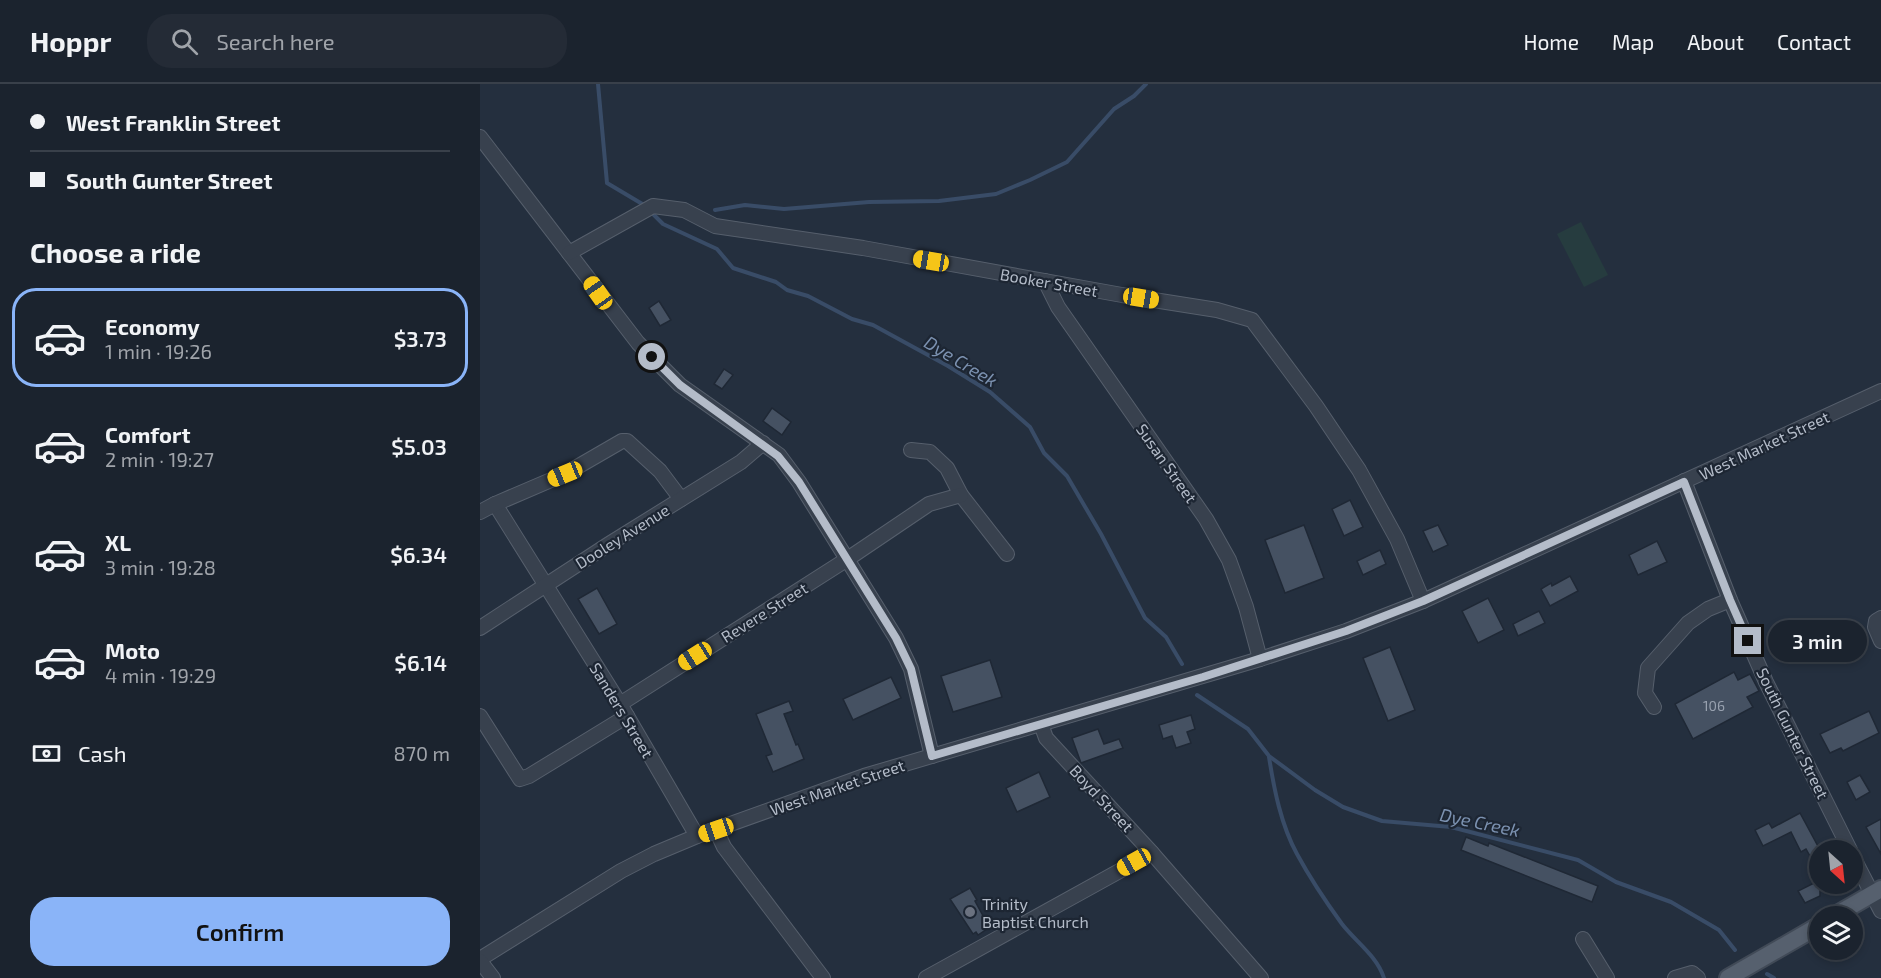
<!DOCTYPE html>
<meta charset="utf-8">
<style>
:root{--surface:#1b232e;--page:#242b36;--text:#f1f3f6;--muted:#a0a4aa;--line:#39404a;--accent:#8ab4f8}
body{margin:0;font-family:"Exo 2",sans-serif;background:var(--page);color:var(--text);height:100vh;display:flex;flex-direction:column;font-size:22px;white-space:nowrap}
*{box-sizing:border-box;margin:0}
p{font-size:20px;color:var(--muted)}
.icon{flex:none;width:33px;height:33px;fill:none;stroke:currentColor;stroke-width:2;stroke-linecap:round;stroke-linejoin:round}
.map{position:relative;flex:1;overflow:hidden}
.side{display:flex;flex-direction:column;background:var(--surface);width:480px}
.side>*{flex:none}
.top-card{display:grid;align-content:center;height:132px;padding:0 30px;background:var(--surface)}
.needle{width:39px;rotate:153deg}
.fabs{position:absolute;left:1329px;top:756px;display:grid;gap:12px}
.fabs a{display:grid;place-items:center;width:54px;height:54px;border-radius:50%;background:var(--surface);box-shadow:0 3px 9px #0003,0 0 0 2px var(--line);font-size:30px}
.end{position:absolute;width:27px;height:27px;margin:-14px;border:8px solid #b4bcc9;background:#111;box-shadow:0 0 0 3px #111}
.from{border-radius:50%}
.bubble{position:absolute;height:42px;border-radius:21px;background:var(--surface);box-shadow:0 3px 9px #0003,0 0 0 2px var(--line);font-size:20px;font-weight:600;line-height:42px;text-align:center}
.car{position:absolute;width:18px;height:36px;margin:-18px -9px;border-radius:8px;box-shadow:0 0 4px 2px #0007;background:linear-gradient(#f5c518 24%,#345 0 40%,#f5c518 0 76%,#345 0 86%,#f5c518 0)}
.top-card b{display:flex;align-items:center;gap:21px;height:57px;font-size:22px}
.top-card b+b{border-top:2px solid var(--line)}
.top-card i{width:15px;height:15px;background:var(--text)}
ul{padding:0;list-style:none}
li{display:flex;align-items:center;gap:18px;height:99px;margin:0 12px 9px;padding:0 18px;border:3px solid transparent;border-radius:24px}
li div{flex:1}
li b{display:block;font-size:22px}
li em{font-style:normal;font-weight:600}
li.current{border-color:var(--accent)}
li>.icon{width:54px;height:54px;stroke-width:1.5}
h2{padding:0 30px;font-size:27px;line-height:72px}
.pay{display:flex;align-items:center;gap:15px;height:66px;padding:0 30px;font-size:22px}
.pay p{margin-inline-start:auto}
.cta{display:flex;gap:12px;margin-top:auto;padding:12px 30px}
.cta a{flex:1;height:69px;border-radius:24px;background:var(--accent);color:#111;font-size:24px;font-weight:600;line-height:69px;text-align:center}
header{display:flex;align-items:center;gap:36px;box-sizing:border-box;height:84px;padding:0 30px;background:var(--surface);border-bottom:2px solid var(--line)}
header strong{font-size:28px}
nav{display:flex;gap:33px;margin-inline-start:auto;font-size:21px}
.search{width:420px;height:54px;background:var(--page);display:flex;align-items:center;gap:15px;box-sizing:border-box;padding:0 21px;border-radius:24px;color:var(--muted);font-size:22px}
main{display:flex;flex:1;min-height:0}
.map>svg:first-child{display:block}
.green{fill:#263c3f}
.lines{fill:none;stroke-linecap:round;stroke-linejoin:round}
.stream{stroke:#394c67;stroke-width:4}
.building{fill:#455162;stroke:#1f2835;stroke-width:1.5}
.minor-casing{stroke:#565f6c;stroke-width:16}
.major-casing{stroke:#414a57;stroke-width:20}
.minor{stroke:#38414e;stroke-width:14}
.major{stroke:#56606e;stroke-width:16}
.route{stroke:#b4bcc9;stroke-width:8}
.worship-dot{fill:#6b7280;stroke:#1d2633;stroke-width:2}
.labels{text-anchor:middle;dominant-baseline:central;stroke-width:4.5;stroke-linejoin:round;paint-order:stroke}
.number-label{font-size:14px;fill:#98a1af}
.street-label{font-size:16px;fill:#b4bcc9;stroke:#1d2633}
.poi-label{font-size:16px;fill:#b4bcc9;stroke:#1d2633;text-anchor:start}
.water-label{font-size:18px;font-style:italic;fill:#7c92b1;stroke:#1d2633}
</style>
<header>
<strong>Hoppr</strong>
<div class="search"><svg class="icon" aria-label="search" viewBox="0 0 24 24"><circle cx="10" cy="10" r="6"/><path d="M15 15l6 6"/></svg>Search here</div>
<nav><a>Home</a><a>Map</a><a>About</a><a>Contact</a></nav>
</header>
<main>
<section class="side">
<div class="top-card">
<b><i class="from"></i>West Franklin Street</b>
<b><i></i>South Gunter Street</b>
</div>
<h2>Choose a ride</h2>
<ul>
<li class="current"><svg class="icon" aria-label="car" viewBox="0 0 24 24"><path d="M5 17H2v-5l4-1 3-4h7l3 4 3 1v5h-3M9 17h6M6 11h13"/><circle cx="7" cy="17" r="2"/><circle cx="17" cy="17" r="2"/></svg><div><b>Economy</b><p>1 min · 19:26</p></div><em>$3.73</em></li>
<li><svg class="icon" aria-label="car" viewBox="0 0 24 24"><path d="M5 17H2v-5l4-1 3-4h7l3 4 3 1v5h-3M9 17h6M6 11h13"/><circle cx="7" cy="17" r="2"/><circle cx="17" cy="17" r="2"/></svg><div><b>Comfort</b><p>2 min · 19:27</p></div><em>$5.03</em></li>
<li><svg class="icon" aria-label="car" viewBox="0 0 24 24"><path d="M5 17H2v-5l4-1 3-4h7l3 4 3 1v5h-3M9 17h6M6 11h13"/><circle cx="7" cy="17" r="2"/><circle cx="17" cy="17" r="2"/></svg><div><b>XL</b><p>3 min · 19:28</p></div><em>$6.34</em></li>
<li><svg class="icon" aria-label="car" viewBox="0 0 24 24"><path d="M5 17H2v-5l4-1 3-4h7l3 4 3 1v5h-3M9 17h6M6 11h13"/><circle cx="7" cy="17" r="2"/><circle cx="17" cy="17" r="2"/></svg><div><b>Moto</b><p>4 min · 19:29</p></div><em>$6.14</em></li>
</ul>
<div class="pay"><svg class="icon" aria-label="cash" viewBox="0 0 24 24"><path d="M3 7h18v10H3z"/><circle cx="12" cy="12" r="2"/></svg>Cash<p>870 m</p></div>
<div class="cta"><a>Confirm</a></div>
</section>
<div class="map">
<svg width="1401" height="894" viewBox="0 0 1401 894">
<rect width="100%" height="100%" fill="#242f3e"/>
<!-- green -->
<path class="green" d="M 1101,138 L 1128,191 L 1104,203 L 1077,150 Z"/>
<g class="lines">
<!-- stream -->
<g class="stream">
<path d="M 118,0 L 127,99 L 164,121"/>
<path d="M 235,126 L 265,121 L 304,125 L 389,118 L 459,117 L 516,110 L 550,96 L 587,78 L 634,25 L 654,12 L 666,0"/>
<path d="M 174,131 L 183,140 L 237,165 L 253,184 L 296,198 L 307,206 L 328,212 L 372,235 L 393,241 L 468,282 L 510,308 L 550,343 L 564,369 L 587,392 L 621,450 L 665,534 L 686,553 L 702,580"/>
<path d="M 717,611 L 768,645 L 789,672 L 835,706 L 863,723 L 902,737 L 971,743 L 1098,776 L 1136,798 L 1191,818 L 1239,846 L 1255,866"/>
<path d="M 789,673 C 794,705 801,741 817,770 C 830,794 846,818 862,840 C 876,858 897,872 904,894"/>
<path d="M 1287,890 L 1294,894"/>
</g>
</g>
<!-- building -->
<g class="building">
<path d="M 179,217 L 191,236 L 180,242 L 169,224 Z"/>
<path d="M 244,285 L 253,291 L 242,305 L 234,300 Z"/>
<path d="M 292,324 L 311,338 L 302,351 L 283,337 Z"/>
<path d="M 870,416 L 883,443 L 864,452 L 852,425 Z"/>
<path d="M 824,441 L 844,494 L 805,509 L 785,456 Z"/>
<path d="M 958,441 L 968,461 L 953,468 L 943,447 Z"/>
<path d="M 1177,457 L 1187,478 L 1158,491 L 1149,471 Z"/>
<path d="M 900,466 L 906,480 L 883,491 L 877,477 Z"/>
<path d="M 1090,492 L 1098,507 L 1070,522 L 1061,505 L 1071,499 L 1072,502 Z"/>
<path d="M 117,504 L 137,540 L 119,550 L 98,515 Z"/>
<path d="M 1008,514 L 1024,546 L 998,559 L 982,527 Z"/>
<path d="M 1059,527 L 1065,539 L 1038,552 L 1033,540 Z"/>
<path d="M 910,563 L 935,626 L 908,637 L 883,574 Z"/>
<path d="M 510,576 L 522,613 L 473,628 L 461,592 Z"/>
<path d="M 1254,588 L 1258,596 L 1270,590 L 1279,607 L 1267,613 L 1273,623 L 1213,655 L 1195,620 Z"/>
<path d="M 411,593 L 421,614 L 373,636 L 363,615 Z"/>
<path d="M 309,617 L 313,627 L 304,630 L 316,661 L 318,660 L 324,675 L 293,688 L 286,672 L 292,670 L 276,630 Z"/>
<path d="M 1389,627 L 1399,649 L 1363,667 L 1361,664 L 1350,669 L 1340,650 Z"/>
<path d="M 711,631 L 715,645 L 707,648 L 711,659 L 696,664 L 692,652 L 683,655 L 679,641 Z"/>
<path d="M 618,645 L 624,660 L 639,655 L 643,664 L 601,679 L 592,654 Z"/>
<path d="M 559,688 L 570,713 L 537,728 L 526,704 Z"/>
<path d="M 1380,691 L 1390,708 L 1376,716 L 1367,698 Z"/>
<path d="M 1320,729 L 1340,766 L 1340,790 L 1326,765 L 1321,768 L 1311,748 L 1283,762 L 1275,746 L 1289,739 L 1292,744 Z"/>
<path d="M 1401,735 L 1401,770 L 1386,743 Z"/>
<path d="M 986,753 L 1008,762 L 1009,759 L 1118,802 L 1112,818 L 981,766 Z"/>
<path d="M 1340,796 L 1340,812 L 1325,819 L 1318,807 Z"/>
<path d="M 490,804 L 497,816 L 495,817 L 508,841 L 506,843 L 507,845 L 498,851 L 496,848 L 493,850 L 470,815 Z"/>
</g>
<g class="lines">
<!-- minor casing -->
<g class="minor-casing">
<g id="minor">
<path d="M 0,53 L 158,259 L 200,301 L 299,371 L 319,398 L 416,554 L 431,585 L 452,672"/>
<path d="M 89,169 L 173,122 L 204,126 L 235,142 L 383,164 L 642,211 L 737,226 L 772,236 L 836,322 L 879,386 L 917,455 L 943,517"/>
<path d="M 565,197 L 578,223 L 726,435 L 749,476 L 766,523 L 780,575"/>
<path d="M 431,366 L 450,368 L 467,384 L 481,411 L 527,470"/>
<path d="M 1204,397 L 1250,516 L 1286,598 L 1370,766"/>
<path d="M 15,420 L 140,620 L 217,752"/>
<path d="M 0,428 L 15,420 L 85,390 L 142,357 L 147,357 L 180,387 L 201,415"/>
<path d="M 1401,534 L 1396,537 L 1395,543 L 1401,557"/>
<path d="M 0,544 L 129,460 L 261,378 L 283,359"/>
<path d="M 140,620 L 369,474 L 449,420 L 481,411"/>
<path d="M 1174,623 L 1165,609 L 1168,584 L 1208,539 L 1228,525 L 1250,516"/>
<path d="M 0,632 L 40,695 L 49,692 L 147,632"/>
<path d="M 561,640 L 566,654 L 672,769 L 781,894"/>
<path d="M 236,746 L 244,763 L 343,894"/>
<path d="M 1372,771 L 1401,827"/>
<path d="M 1103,855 L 1127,894"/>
<path d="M 0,875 L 141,787 L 174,770 L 217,752 L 384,692 L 780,575 L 866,547 L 943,517 L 1401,307"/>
<path d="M 0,877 L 13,894"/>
<path d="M 446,894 L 672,769"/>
<path d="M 1195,894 L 1212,889 L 1218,894"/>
</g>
</g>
<!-- major casing -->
<g class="major-casing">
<g id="major">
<path d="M 1354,832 L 1401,805"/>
<path d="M 1248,894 L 1340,841"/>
</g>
</g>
<!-- minor -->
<use href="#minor" class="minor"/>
<!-- major -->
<use href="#major" class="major"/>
</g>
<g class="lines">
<!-- route -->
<path class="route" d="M 172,273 L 200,301 L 298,372 L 319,398 L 416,554 L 431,585 L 452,672 L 723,593 L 866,547 L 943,517 L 1204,398 L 1250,516 L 1268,557"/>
</g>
<!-- markers -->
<circle class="worship-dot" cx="490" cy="828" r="6"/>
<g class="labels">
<!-- number labels -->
<g class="number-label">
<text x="1234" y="621">106</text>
</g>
<!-- street labels -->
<g class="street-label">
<text transform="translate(569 198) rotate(10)">Booker Street</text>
<text transform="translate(1284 361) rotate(-25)">West Market Street</text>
<text transform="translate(687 379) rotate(55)">Susan Street</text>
<text transform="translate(142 452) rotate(-32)">Dooley Avenue</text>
<text transform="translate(284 528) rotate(-32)">Revere Street</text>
<text transform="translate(142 626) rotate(59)">Sanders Street</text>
<text transform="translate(1313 649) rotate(64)">South Gunter Street</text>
<text transform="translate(357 703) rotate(-19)">West Market Street</text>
<text transform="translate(622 714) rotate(47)">Boyd Street</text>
</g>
<!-- poi labels -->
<g class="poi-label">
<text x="502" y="819">Trinity<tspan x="502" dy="18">Baptist Church</tspan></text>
</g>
<!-- water labels -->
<g class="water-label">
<text transform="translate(481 277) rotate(31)">Dye Creek</text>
<text transform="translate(1000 738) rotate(12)">Dye Creek</text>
</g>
</g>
</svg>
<div class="fabs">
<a><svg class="needle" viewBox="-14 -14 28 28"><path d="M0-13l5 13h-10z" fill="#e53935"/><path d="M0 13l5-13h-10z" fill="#a0a4aa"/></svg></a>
<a><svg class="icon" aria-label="layers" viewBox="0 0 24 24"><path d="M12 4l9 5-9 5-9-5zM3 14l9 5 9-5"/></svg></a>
</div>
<i class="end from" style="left:172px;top:273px"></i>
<i class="end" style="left:1268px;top:557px"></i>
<div class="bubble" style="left:1288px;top:536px;width:99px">3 min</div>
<i class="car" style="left:451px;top:177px;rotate:280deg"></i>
<i class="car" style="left:118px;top:209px;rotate:325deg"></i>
<i class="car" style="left:661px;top:214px;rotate:99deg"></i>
<i class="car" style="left:85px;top:390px;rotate:248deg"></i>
<i class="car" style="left:215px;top:572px;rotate:238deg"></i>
<i class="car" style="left:236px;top:746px;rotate:251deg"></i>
<i class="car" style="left:654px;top:778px;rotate:241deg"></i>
</div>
</main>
